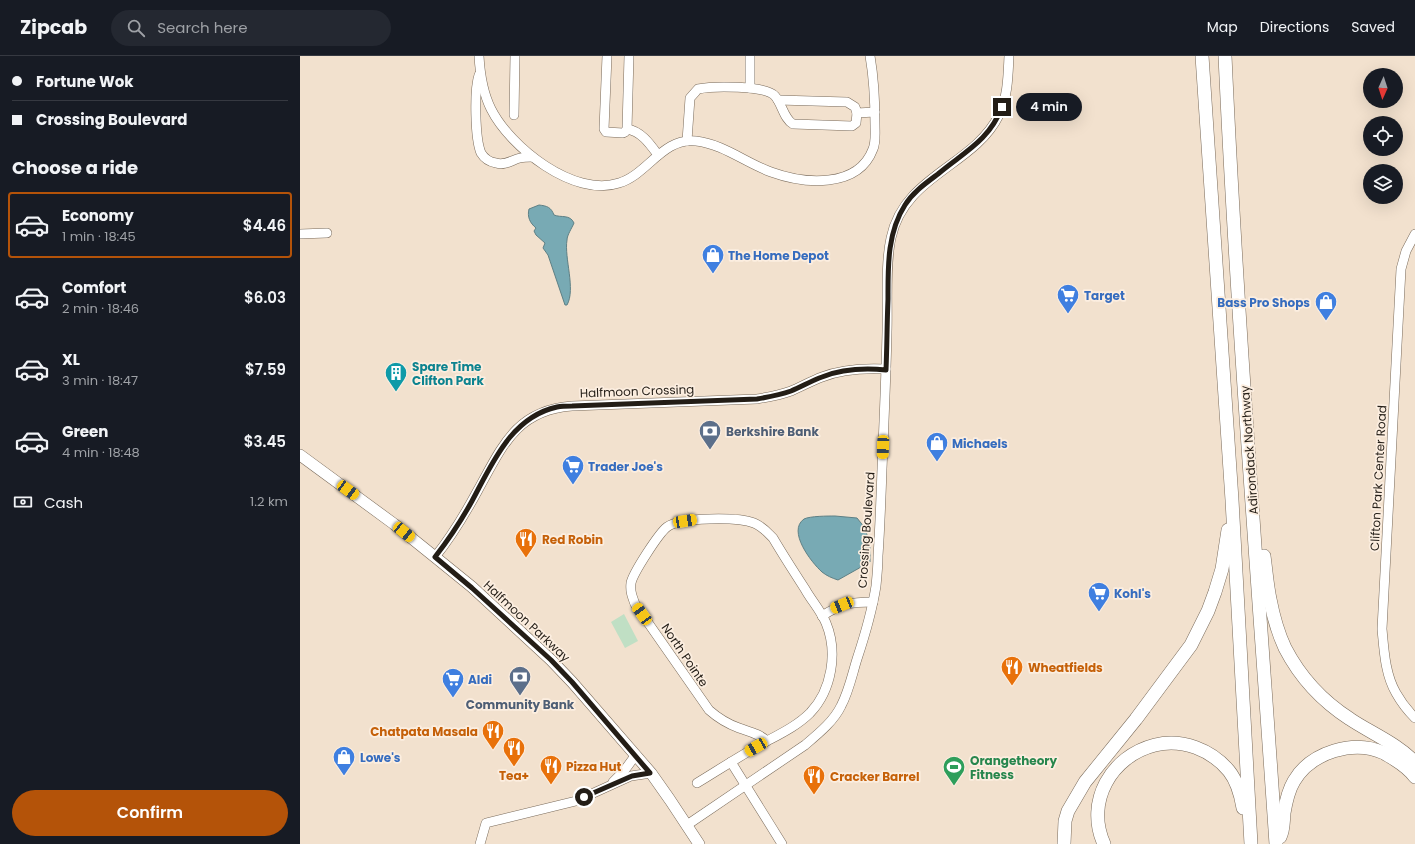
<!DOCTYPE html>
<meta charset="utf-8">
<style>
:root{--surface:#171b24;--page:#242831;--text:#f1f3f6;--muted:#9ea1a6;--line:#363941;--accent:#b45309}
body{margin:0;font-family:Poppins,sans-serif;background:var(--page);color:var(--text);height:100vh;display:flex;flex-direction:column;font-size:15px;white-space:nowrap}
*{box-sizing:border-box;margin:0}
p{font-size:13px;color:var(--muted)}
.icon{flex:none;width:22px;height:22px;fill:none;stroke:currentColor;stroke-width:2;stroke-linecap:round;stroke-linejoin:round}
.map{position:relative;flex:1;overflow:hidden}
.panel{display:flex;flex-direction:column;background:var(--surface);width:300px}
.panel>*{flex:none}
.guide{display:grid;align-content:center;height:88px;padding:0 12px;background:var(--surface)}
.needle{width:26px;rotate:183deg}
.buttons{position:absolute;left:1063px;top:12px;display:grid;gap:8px}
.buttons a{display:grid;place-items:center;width:40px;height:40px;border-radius:50%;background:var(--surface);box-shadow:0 4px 16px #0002;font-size:20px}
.end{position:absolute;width:18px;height:18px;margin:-9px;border:5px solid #231d16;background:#fff;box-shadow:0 0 0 2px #fff}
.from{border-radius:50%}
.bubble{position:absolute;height:28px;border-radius:14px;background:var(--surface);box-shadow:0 4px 16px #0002;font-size:13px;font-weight:600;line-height:28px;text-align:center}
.car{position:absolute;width:12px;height:24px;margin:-12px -6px;border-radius:5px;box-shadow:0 0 3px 1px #0007;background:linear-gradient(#f5c518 24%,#345 0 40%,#f5c518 0 76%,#345 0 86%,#f5c518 0)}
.guide b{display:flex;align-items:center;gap:14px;height:38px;font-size:15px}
.guide b+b{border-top:1px solid var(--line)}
.guide i{width:10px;height:10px;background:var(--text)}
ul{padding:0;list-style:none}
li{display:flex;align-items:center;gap:12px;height:66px;margin:0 8px 6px;padding:0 4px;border:2px solid transparent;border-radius:4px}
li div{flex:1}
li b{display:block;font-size:15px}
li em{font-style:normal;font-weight:600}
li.selected{border-color:var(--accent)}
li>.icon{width:36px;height:36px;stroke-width:1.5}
h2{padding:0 12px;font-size:18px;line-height:48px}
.pay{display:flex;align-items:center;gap:10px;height:44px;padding:0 12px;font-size:15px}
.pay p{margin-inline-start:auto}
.cta{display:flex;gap:8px;margin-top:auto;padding:8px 12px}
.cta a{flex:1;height:46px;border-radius:24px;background:var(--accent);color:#fff;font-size:16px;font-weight:600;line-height:46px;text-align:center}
header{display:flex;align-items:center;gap:24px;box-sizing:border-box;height:56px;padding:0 20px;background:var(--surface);border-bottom:1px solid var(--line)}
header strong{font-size:19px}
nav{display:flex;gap:22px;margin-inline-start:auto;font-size:14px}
.search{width:280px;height:36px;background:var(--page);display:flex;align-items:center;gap:10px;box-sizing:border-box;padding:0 14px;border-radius:22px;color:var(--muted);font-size:15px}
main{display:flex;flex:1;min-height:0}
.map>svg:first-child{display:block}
.green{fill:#c0dfc4}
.water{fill:#78aab4;stroke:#5e8085}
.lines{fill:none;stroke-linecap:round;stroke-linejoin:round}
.minor-casing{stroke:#796a5a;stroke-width:10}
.major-casing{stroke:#796a5a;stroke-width:12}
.highway-casing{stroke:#796a5a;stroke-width:14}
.minor{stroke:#fff;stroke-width:9}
.major{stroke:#fff;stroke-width:11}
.highway{stroke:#fff;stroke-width:13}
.route{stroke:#231d16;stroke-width:5}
.labels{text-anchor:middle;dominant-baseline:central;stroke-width:3.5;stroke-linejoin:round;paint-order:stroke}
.shop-label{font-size:12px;font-weight:bold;fill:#366cbe;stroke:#fceee0;text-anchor:start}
.culture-label{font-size:12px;font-weight:bold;fill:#0d838f;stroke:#fceee0;text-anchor:start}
.street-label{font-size:12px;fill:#231d16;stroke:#fceee0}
.service-label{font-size:12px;font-weight:bold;fill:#4e5e75;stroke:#fceee0;text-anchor:start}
.food-label{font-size:12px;font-weight:bold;fill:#c56008;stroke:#fceee0;text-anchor:start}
.leisure-label{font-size:12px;font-weight:bold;fill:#27864d;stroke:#fceee0;text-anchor:start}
</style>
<header>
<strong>Zipcab</strong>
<div class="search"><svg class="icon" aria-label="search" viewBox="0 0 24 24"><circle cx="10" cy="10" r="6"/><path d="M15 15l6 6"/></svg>Search here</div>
<nav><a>Map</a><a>Directions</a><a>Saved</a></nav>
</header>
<main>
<section class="panel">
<div class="guide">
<b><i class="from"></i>Fortune Wok</b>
<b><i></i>Crossing Boulevard</b>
</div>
<h2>Choose a ride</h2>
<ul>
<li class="selected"><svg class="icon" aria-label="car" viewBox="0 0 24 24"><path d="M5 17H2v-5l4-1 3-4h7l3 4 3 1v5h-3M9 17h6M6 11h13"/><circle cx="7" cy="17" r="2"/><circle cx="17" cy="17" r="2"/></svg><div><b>Economy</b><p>1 min · 18:45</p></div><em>$4.46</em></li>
<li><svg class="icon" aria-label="car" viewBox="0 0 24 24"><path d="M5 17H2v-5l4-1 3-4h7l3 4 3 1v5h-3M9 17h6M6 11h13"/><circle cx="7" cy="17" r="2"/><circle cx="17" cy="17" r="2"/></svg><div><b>Comfort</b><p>2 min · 18:46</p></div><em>$6.03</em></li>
<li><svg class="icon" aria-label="car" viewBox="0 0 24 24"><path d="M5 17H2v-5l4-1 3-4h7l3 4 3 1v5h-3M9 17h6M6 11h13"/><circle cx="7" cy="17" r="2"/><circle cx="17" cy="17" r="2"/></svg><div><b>XL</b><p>3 min · 18:47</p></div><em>$7.59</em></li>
<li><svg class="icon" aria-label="car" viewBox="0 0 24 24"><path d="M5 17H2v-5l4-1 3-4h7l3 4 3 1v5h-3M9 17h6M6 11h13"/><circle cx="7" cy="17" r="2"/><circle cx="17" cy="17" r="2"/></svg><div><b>Green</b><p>4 min · 18:48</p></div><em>$3.45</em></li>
</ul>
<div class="pay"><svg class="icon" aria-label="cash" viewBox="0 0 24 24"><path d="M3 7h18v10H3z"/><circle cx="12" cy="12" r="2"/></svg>Cash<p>1.2 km</p></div>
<div class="cta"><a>Confirm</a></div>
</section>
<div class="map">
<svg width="1115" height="788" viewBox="0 0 1115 788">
<rect width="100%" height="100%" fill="#f2e1ce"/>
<!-- green -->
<path class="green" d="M 324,558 L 338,585 L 325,592 L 311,566 Z"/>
<!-- water -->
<g class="water">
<path d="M 239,149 C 247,150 251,151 254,159 C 261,162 270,158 274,167 C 272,172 267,179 267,184 C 264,202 276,233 267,249 L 265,249 L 248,199 L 243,192 L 245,187 L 236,179 L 234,175 L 236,172 C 230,167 227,161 229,153 Z"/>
<path d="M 535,460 L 557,462 L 565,472 L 570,489 L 570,506 L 538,524 C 532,522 527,520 522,516 C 511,506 487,475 504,463 C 510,460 528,460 535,460 Z"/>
</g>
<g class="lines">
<!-- minor casing -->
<g class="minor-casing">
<g id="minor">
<path d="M 179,0 C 180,18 183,37 191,53 C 210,91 274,142 319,127 C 347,119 363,81 396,85 C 423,88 446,107 471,116 C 504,128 558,133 573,93 C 576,86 575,77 575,69 C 575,46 574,23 570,0"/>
<path d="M 307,0 L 304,73 L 306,76 L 323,77 L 325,76 L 327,73 L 329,0"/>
<path d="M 179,19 C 174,34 175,83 181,97 C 184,102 190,106 196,107 C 205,110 212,104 220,102 C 224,101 228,101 232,101"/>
<path d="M 450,32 L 450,0"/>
<path d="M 478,44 L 547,46 L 555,51 L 557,57 L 575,56"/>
<path d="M 214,59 L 215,0"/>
<path d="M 327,73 C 341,75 350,88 358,99"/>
<path d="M 387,85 L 390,42 L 398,33 C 412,30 465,29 475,40 C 482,48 484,63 493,68 L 552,70 L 556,67 L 557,57"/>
<path d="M 0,178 L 27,177"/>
<path d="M 1115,178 L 1106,195 L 1101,213 L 1082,573 C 1084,594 1085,618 1096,637 C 1101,646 1108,655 1115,662"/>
<path d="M 135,501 C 152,480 165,458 178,434 C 202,391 216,354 272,350 L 457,343 C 469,341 480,339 491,335 C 501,331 511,325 522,321 C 542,313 565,312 586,313"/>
<path d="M 522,560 C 540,548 551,546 573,546"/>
<path d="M 431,706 L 482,788"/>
<path d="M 313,726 L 324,715 L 335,700"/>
<path d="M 397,727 C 420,713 443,698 467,685 C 482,677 498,669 510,657 C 532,634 538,596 526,567 C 521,555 511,544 505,533 C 494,516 483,499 473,482 C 467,476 462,470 454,467 C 438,461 380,461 367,471 C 359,477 333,517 331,527 C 330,535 332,540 335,548 L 409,654 C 418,662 428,668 439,672 C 450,676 458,677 467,685"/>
<path d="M 387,769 L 505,689 C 518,678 534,665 541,650 C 549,635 552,619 557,603 C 565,579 572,555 576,530 C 577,520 578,510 578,500 C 580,471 581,442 582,413 C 584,367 586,322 587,276 C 588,247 585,209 591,182 C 604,119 674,110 699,59 C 708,40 708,20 709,0"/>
<path d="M 180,788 L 186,767 L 276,745 L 331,720 L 351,717"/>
</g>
</g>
<!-- major casing -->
<g class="major-casing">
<path id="major" d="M 0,399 L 94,468 L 135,501 L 172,531 L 251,604 L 272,626 L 351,717 L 370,744 L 399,788"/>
</g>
<!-- highway casing -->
<g class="highway-casing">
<g id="highway">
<path d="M 902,0 L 932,444 L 951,788"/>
<path d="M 925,0 C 937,263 958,525 976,788"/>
<path d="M 964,500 C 966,514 967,529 970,543 C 973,559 978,577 985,592 C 1000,621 1022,645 1050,663 C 1069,676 1100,689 1115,707"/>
<path d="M 980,781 C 984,773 983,766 984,757 C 986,745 988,735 994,725 C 1011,696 1054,683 1084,697 C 1087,699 1091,701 1094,703 C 1102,708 1110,714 1115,721"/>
<path d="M 764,788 L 765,765 L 768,755 L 785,726 L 836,663 L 891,589 L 908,555 L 915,536 L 922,513 L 928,474"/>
<path d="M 804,788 C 785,746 811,700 855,689 C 882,682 912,694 929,715 C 937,725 941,740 943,752"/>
</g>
</g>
<!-- minor -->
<use href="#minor" class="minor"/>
<!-- major -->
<use href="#major" class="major"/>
<!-- highway -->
<use href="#highway" class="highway"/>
</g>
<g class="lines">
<!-- route -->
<path class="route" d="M 284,741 L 332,720 L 350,717 L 272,626 L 251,604 L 172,532 L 135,501 C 149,483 161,465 172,445 C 192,408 211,361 257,351 C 262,350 267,350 272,350 L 457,343 C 469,341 480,339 491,335 C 501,331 511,325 522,321 C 542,313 565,312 586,314 C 587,290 587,267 588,243 C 588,211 587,177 605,149 C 613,136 626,127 638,118 C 664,96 689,85 702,51"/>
</g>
<!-- icons -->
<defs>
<g id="shop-pin" transform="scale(1.15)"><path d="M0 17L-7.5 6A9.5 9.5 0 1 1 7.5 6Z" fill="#3f7fe0" stroke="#fceee0"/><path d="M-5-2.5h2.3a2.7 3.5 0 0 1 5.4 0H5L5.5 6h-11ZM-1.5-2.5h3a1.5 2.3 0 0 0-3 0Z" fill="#fff"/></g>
<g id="supermarket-pin" transform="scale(1.15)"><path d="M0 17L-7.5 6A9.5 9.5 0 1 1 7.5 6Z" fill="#3f7fe0" stroke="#fceee0"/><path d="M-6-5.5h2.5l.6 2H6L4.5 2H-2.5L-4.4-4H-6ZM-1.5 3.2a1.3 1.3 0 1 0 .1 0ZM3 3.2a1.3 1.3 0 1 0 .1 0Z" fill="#fff"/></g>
<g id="building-pin" transform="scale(1.15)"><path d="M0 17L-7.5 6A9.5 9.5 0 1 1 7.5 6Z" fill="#0f9aa8" stroke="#fceee0"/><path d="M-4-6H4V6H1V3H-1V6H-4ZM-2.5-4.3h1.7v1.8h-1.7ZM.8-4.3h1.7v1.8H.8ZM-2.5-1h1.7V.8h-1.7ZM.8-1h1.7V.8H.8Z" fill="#fff"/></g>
<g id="bank-pin" transform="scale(1.15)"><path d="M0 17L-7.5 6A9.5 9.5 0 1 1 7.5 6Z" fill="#5c6f8a" stroke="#fceee0"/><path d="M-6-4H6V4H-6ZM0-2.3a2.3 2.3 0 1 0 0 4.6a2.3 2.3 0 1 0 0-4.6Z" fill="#fff"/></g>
<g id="restaurant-pin" transform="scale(1.15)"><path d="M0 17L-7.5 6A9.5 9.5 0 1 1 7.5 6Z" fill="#e8710a" stroke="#fceee0"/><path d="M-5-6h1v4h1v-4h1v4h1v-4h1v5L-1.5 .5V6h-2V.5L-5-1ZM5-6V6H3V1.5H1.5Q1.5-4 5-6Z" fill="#fff"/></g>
<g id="stadium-pin" transform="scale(1.15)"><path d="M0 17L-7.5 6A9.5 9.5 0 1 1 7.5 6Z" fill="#2e9e5b" stroke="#fceee0"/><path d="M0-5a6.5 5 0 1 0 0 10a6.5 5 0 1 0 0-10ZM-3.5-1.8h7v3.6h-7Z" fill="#fff"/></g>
</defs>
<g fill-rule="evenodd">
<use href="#shop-pin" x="413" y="199"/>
<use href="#supermarket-pin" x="768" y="239"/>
<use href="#shop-pin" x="1026" y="246"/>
<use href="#building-pin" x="96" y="317"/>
<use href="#bank-pin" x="410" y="375"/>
<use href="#shop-pin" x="637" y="387"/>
<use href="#supermarket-pin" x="273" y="410"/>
<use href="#restaurant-pin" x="226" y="483"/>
<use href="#supermarket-pin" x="799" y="537"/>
<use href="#restaurant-pin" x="712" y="611"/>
<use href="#bank-pin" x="220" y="621"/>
<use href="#supermarket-pin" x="153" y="623"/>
<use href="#restaurant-pin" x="193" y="675"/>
<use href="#restaurant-pin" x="214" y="692"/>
<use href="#shop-pin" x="44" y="701"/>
<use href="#restaurant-pin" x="251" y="710"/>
<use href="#stadium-pin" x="654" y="711"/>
<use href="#restaurant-pin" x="514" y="720"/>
</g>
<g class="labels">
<!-- shop labels -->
<g class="shop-label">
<text x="428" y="199">The Home Depot</text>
<text x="784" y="239">Target</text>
<text x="1010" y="246" text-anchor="end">Bass Pro Shops</text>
<text x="652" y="387">Michaels</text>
<text x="288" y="410">Trader Joe's</text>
<text x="814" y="537">Kohl's</text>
<text x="168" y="623">Aldi</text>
<text x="60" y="701">Lowe's</text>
</g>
<!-- culture labels -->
<g class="culture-label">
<text x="112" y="310">Spare Time<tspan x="112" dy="14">Clifton Park</tspan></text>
</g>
<!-- street labels -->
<g class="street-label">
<text transform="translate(337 335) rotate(-2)">Halfmoon Crossing</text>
<text transform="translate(949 394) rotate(-94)">Adirondack Northway</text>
<text transform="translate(1078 422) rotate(-87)">Clifton Park Center Road</text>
<text transform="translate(566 474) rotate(-86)">Crossing Boulevard</text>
<text transform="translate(227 565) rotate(43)">Halfmoon Parkway</text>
<text transform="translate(385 599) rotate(56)">North Pointe</text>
</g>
<!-- service labels -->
<g class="service-label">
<text x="426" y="375">Berkshire Bank</text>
<text x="220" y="648" text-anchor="middle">Community Bank</text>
</g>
<!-- food labels -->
<g class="food-label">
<text x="242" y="483">Red Robin</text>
<text x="728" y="611">Wheatfields</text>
<text x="178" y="675" text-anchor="end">Chatpata Masala</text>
<text x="266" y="710">Pizza Hut</text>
<text x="214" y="719" text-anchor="middle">Tea+</text>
<text x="530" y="720">Cracker Barrel</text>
</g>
<!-- leisure labels -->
<g class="leisure-label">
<text x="670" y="704">Orangetheory<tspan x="670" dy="14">Fitness</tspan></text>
</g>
</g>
</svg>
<div class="buttons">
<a><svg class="needle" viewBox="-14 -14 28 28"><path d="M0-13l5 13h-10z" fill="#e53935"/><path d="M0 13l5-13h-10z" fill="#9ea1a6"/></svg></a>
<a><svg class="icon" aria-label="locate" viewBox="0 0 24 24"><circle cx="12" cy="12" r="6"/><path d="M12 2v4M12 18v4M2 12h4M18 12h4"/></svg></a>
<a><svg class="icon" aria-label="layers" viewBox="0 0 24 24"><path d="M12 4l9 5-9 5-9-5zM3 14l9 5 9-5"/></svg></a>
</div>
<i class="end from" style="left:284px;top:741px"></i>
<i class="end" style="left:702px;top:51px"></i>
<div class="bubble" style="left:716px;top:37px;width:66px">4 min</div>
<i class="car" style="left:583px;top:391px;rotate:182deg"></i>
<i class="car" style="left:48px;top:434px;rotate:126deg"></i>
<i class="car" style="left:385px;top:465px;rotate:81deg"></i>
<i class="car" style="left:104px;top:476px;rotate:129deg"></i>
<i class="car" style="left:542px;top:549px;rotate:248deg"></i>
<i class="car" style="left:342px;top:558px;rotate:324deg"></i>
<i class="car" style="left:456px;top:691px;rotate:240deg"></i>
</div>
</main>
